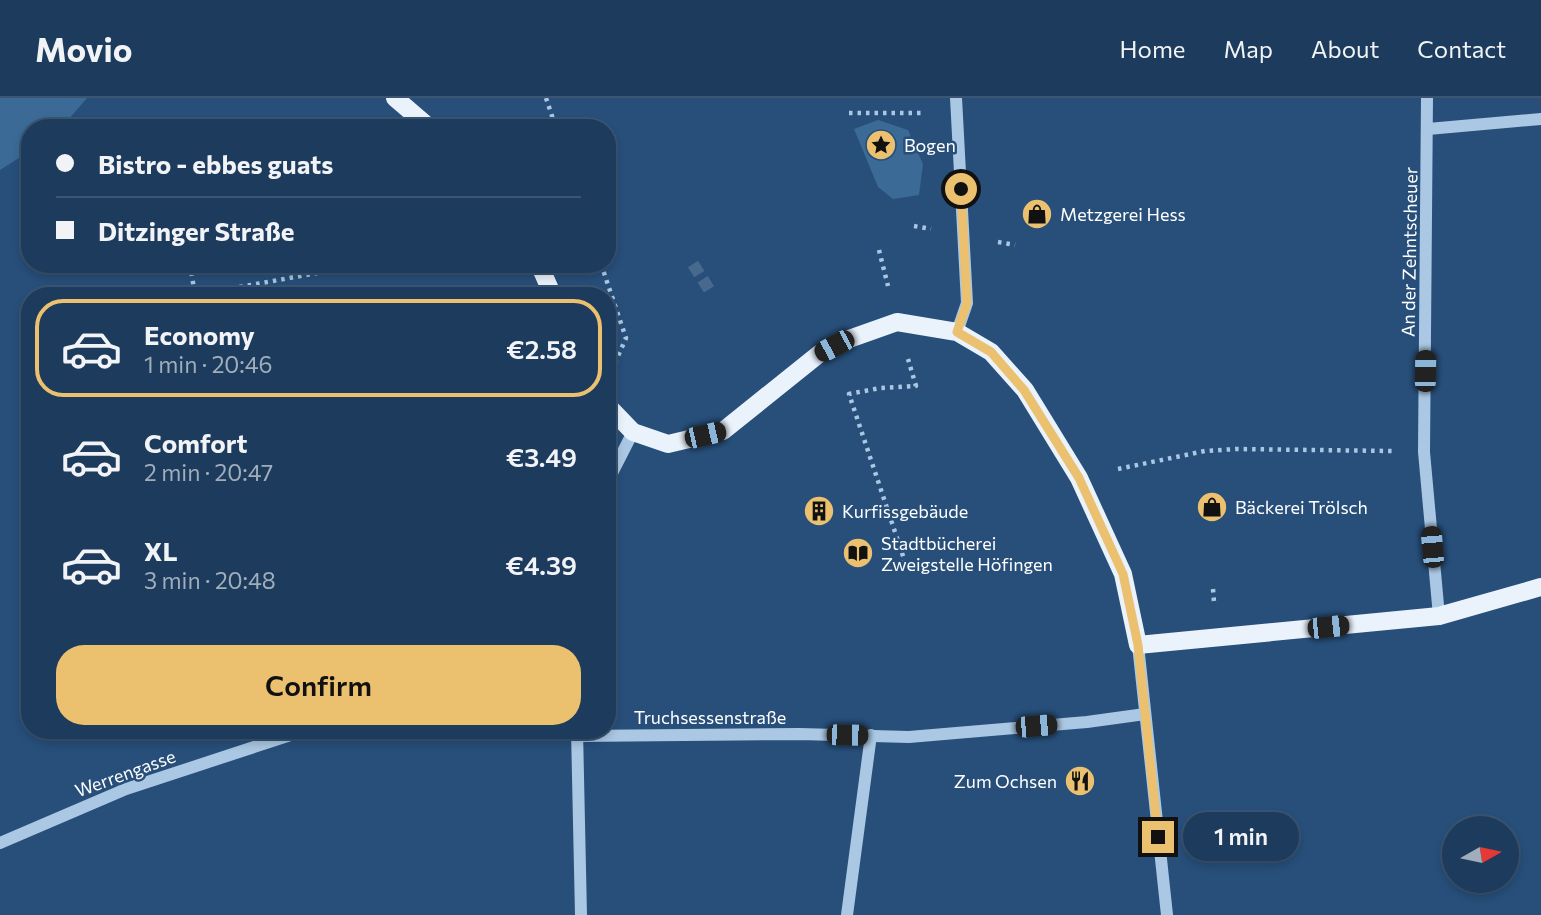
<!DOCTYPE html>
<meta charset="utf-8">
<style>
:root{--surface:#1d3b5c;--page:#2a4665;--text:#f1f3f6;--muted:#a0adbb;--line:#3b5572;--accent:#ebc170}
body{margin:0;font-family:Commissioner,sans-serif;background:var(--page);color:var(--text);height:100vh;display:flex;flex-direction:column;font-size:26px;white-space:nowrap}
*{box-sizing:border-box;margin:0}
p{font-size:23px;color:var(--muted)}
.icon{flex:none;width:38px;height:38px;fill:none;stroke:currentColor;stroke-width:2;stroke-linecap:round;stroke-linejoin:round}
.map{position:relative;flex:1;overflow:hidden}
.details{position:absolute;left:21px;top:189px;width:595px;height:452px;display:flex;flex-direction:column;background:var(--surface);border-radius:28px;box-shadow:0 4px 10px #0003,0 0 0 2px var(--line)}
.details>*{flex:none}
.top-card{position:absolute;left:21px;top:21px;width:595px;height:154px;border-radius:28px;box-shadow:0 4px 10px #0003,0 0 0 2px var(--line);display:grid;align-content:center;height:154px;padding:0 35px;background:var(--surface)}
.needle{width:46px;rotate:81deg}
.fabs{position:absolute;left:1442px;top:718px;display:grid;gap:14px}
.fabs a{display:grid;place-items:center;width:77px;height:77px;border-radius:50%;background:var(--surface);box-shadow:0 4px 10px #0003,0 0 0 2px var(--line);font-size:35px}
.end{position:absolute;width:32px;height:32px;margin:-16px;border:9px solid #ebc170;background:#111;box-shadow:0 0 0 4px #111}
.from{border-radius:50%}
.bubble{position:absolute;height:49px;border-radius:24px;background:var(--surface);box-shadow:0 4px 10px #0003,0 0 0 2px var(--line);font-size:23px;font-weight:600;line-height:49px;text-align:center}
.car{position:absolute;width:21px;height:42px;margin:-21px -10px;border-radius:9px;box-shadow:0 0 5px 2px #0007;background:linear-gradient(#222 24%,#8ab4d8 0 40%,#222 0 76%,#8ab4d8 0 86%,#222 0)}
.top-card b{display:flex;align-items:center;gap:24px;height:66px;font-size:26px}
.top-card b+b{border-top:2px solid var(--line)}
.top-card i{width:18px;height:18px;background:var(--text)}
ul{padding:12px 0 0;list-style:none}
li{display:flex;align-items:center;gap:21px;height:98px;margin:0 14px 10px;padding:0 21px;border:4px solid transparent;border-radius:28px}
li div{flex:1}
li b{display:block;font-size:26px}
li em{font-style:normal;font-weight:600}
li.active{border-color:var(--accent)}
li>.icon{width:63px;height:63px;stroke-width:1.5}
.button{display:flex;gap:14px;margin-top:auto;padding:14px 35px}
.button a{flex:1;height:80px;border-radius:28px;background:var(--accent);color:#111;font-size:28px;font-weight:600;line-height:80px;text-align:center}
header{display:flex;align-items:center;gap:42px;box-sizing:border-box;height:98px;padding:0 35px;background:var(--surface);border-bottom:2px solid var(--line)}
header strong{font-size:33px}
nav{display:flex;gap:38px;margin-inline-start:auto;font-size:24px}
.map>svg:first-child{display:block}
.green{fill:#3b6a97}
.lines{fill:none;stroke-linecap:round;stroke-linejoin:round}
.minor-tunnel{stroke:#47698e;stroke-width:12;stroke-dasharray:12 6;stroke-linecap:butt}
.path{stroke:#aac7e3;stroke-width:4.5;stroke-dasharray:3.5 5;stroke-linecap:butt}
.minor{stroke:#aac7e3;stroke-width:12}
.major{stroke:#eaf2fc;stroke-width:18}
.route{stroke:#ebc170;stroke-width:9}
.labels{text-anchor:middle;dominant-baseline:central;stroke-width:5;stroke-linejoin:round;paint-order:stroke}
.poi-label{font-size:18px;fill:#fff;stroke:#274f7a;text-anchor:start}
.street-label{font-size:18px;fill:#fff;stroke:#274f7a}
</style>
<header>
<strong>Movio</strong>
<nav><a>Home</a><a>Map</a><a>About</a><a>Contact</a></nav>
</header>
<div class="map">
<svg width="1541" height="817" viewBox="0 0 1541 817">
<rect width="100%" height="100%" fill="#274f7a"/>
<!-- green -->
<g class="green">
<path d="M 0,0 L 87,0 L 61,30 L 30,30 L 30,53 L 0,72 Z"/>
<path d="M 878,22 L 908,32 L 923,66 L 919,97 L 893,101 L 878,89 L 854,31 Z"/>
</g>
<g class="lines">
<!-- minor-tunnel -->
<path class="minor-tunnel" d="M 693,166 L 710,193"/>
<!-- path -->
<g class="path">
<path d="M 546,0 L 556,30"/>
<path d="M 849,15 L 924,15"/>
<path d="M 914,128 L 931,131"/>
<path d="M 998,144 L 1015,147"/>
<path d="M 879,152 L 888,188"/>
<path d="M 190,166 L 195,197 L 367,166"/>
<path d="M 601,166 L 626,240 L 611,274"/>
<path d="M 1118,371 L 1205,353 L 1236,351 L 1392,353"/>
<path d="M 886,468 L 905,464 L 849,296 L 880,290 L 916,288 L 908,261"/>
<path d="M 1213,491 L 1214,504"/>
</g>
<!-- minor -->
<g class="minor">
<path d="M 956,0 L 967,205 L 957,234"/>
<path d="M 1427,0 L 1424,354 L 1439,518"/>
<path d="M 1428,31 L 1541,21"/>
<path d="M 607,385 L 633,334"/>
<path d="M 1138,547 L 1167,817"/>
<path d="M 577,632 L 581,817"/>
<path d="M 577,638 L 800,636 L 909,639 L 1087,624 L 1145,616"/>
<path d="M 0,745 L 126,691 L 306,632"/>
<path d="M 847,817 L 871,637"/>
</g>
<!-- major -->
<g class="major">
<path d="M 395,0 L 430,30"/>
<path d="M 539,166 L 553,198"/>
<path d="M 607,307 L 633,334 L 668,346 L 723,333 L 819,256 L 849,241 L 897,224 L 957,234 L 991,254 L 1025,292 L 1079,380 L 1123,476 L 1138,547 L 1439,518 L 1541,489"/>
</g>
</g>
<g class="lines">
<!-- route -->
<path class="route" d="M 961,91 L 967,205 L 957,234 L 991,254 L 1024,292 L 1079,380 L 1123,476 L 1138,547 L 1158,739"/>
</g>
<!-- icons -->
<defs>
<g id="sight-disc" transform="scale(1.575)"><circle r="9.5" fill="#ebc170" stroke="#274f7a"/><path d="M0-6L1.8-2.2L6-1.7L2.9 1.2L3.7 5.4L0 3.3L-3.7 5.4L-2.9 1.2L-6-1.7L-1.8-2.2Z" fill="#111"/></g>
<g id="shop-disc" transform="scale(1.575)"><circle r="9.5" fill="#ebc170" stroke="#274f7a"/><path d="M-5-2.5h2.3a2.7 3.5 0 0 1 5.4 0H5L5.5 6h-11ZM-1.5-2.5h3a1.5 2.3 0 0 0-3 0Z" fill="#111"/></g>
<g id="building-disc" transform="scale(1.575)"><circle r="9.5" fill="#ebc170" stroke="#274f7a"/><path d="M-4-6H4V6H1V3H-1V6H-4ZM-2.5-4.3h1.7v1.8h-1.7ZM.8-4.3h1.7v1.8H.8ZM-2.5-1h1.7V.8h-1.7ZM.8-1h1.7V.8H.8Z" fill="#111"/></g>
<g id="library-disc" transform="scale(1.575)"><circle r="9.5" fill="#ebc170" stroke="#274f7a"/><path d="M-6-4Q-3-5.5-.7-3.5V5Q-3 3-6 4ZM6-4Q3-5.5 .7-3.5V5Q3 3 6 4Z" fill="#111"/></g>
<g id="restaurant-disc" transform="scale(1.575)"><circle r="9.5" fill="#ebc170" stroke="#274f7a"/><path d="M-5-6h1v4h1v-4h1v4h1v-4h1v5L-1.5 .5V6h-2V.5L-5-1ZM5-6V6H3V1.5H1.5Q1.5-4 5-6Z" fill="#111"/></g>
</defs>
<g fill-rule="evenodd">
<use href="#sight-disc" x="881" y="47"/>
<use href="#shop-disc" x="1037" y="116"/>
<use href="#shop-disc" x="1212" y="409"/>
<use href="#building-disc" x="819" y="413"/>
<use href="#library-disc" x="858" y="455"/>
<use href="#restaurant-disc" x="1080" y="683"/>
</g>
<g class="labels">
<!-- poi labels -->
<g class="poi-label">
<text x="904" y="47">Bogen</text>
<text x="1060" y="116">Metzgerei Hess</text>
<text x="1235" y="409">Bäckerei Trölsch</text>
<text x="842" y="413">Kurfissgebäude</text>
<text x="881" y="445">Stadtbücherei<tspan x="881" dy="21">Zweigstelle Höfingen</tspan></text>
<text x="1057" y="683" text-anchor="end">Zum Ochsen</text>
</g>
<!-- street labels -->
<g class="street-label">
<text transform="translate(1409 154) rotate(-89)">An der Zehntscheuer</text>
<text x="710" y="619">Truchsessenstraße</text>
<text transform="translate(125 675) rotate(-20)">Werrengasse</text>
</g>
</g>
</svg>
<div class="fabs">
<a><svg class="needle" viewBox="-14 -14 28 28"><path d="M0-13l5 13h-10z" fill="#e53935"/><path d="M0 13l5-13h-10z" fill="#a0adbb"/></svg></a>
</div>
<i class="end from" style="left:961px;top:91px"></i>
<i class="end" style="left:1158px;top:739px"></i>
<div class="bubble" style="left:1183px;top:714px;width:116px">1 min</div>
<i class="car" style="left:834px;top:248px;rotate:242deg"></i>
<i class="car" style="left:1425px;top:273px;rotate:1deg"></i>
<i class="car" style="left:705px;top:337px;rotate:77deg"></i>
<i class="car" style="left:1432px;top:449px;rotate:355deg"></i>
<i class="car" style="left:1328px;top:529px;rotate:84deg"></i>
<i class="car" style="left:1036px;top:628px;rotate:85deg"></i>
<i class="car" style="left:847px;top:637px;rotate:91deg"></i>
<div class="top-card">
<b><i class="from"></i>Bistro - ebbes guats</b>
<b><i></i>Ditzinger Straße</b>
</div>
<section class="details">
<ul>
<li class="active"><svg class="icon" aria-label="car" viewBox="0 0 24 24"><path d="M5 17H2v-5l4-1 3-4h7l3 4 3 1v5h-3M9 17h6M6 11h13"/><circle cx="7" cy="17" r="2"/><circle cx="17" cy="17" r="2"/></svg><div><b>Economy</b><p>1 min · 20:46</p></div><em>€2.58</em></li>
<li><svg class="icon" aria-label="car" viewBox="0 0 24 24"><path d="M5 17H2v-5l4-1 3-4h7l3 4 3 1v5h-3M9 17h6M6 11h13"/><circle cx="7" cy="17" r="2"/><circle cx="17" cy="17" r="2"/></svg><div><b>Comfort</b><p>2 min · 20:47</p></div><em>€3.49</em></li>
<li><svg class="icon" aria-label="car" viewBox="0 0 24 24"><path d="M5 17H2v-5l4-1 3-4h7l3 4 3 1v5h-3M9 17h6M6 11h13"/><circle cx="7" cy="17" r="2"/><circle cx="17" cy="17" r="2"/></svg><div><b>XL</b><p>3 min · 20:48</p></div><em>€4.39</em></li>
</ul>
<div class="button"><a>Confirm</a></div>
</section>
</div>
